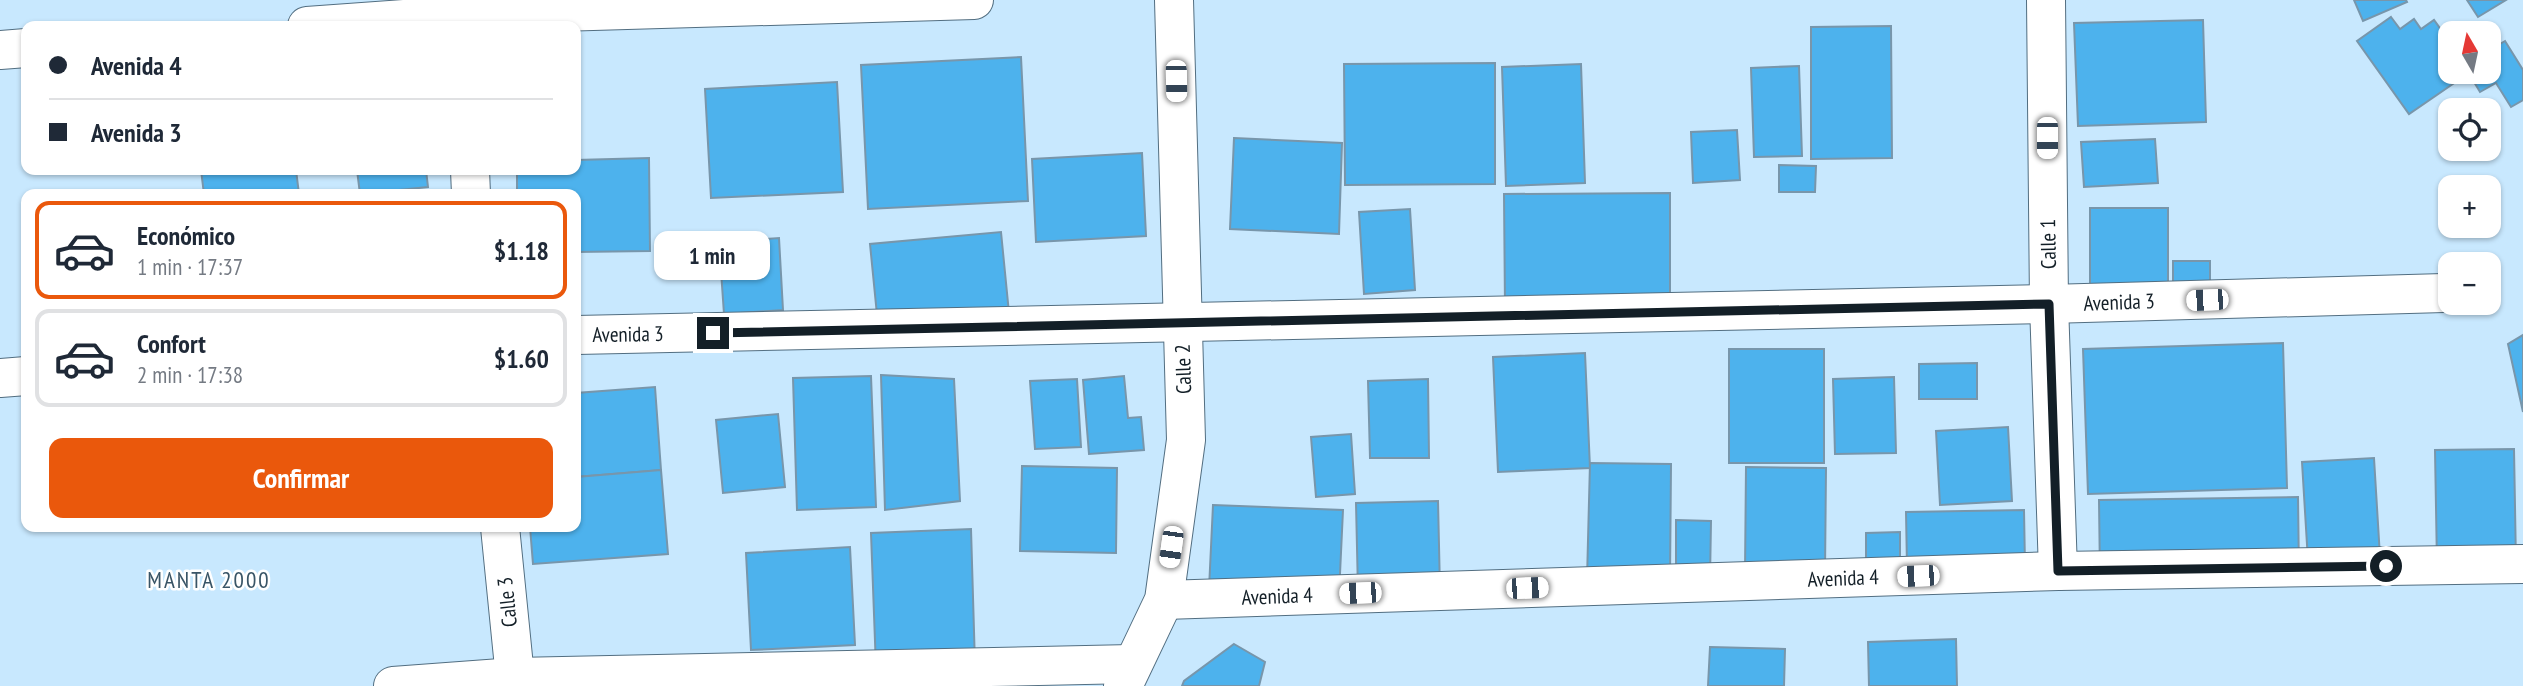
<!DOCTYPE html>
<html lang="es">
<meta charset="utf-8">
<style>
:root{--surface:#fff;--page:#f2f2f3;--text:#1f2937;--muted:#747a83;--line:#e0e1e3;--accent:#ea580c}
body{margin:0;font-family:"PT Sans Narrow",sans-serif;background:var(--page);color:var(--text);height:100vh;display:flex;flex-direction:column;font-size:26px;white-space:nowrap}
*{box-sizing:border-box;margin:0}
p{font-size:23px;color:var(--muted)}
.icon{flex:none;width:38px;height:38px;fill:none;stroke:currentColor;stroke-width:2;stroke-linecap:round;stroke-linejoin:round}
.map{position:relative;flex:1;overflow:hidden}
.details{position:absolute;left:21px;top:189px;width:560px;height:343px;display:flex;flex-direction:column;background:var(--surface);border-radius:14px;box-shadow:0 2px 5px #0004}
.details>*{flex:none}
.hud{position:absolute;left:21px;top:21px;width:560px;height:154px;border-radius:14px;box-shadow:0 2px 5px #0004;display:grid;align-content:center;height:154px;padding:0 28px;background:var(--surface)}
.needle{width:46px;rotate:351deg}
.buttons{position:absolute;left:2438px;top:21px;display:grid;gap:14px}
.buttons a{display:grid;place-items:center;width:63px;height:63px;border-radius:14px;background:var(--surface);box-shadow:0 2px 5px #0004;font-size:35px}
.end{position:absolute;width:32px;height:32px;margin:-16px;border:9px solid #131f27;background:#fff;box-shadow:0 0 0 4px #fff}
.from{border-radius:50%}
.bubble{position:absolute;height:49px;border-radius:14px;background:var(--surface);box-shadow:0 2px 5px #0004;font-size:23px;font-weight:800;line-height:49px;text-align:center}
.car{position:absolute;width:21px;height:42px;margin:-21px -10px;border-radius:9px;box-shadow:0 0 5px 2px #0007;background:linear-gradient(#fff 24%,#345 0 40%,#fff 0 76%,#345 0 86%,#fff 0)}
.hud b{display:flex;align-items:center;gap:24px;height:66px;font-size:26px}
.hud b+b{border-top:2px solid var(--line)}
.hud i{width:18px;height:18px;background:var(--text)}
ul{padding:12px 0 0;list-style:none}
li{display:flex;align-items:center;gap:21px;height:98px;margin:0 14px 10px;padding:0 14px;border:4px solid var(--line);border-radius:14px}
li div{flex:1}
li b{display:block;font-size:26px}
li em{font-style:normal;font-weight:800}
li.selected{border-color:var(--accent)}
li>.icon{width:63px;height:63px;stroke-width:1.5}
.button{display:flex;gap:14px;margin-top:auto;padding:14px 28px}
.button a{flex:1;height:80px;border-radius:14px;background:var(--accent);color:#fff;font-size:28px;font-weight:800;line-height:80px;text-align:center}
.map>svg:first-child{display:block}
.building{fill:#4db2ed;stroke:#7896ab;stroke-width:2}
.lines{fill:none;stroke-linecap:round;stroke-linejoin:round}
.minor-casing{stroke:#526e81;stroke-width:40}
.minor{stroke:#fff;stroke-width:38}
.route{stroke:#131f27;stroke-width:9}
.labels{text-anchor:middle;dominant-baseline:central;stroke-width:5;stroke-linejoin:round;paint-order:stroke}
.street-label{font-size:21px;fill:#131f27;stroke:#fff}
.neighbourhood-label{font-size:23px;letter-spacing:2px;fill:#395567;stroke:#fff}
</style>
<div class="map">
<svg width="2523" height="686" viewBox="0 0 2523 686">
<rect width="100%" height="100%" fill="#c8e8fe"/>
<!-- building -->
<g class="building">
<path d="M 2354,0 L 2406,0 L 2407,2 L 2363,21 Z"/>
<path d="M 2467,0 L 2506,0 L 2478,17 Z"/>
<path d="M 2391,17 L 2400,29 L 2414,19 L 2421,29 L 2434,20 L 2450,42 L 2450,72 L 2460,72 L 2463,77 L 2409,114 L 2357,41 Z"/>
<path d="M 2203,20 L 2206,122 L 2078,126 L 2074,23 Z"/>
<path d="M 1891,26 L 1892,158 L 1811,159 L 1811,27 Z"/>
<path d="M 2505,41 L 2523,70 L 2523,100 L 2511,107 L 2496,83 L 2480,92 L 2468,72 L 2488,72 L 2488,51 Z"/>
<path d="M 1021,57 L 1028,201 L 868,209 L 861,65 Z"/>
<path d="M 1495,63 L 1495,184 L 1345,185 L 1344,64 Z"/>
<path d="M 1581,64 L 1585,183 L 1506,186 L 1502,67 Z"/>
<path d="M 1799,66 L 1802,156 L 1754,157 L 1751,68 Z"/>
<path d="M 837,82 L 843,192 L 711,198 L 705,89 Z"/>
<path d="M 1737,130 L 1740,180 L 1693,183 L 1691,132 Z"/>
<path d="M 1234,138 L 1342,143 L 1339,234 L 1230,229 Z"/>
<path d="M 2155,139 L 2158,183 L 2084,187 L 2081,142 Z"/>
<path d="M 1142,153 L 1146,236 L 1036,242 L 1032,159 Z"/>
<path d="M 649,158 L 650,251 L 576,252 L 576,194 L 517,194 L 517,170 L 576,170 L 576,160 Z"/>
<path d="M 1779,165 L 1816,166 L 1815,192 L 1779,192 Z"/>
<path d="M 201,170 L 296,170 L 299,194 L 204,194 Z"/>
<path d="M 357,170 L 426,170 L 428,187 L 360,194 Z"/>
<path d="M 1670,193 L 1670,306 L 1505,307 L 1504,194 Z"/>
<rect x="2090" y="208" width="78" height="86"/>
<path d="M 1410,209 L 1415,290 L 1364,294 L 1359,212 Z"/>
<path d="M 1001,232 L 1009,313 L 878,325 L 870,244 Z"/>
<path d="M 779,238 L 783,310 L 724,314 L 719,242 Z"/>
<path d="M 2173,261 L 2210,261 L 2210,301 L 2173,302 Z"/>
<path d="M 2523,335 L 2523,412 L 2508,344 Z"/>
<path d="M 2283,343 L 2287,488 L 2088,494 L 2083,349 Z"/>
<rect x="1729" y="349" width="95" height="114"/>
<path d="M 1585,353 L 1590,468 L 1498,472 L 1493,357 Z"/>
<path d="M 1977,363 L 1977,399 L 1919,399 L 1919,364 Z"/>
<path d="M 881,375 L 954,379 L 960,501 L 885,510 Z"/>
<path d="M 871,376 L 876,507 L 797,510 L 793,378 Z"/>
<path d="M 1124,376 L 1128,418 L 1141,417 L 1144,450 L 1089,454 L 1083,380 Z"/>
<path d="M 1894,377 L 1896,453 L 1835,454 L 1833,379 Z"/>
<path d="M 1077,379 L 1081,447 L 1035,449 L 1030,381 Z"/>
<path d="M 1428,379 L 1429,458 L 1370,458 L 1368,381 Z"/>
<path d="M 655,387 L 661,470 L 576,477 L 576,393 Z"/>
<path d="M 778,414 L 785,487 L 723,493 L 716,420 Z"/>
<path d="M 2008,427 L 2012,501 L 1940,505 L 1936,431 Z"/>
<path d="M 1351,434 L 1355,494 L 1316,497 L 1311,437 Z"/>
<path d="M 2514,449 L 2516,564 L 2437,565 L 2435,450 Z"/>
<path d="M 2374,458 L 2380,557 L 2308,561 L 2302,462 Z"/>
<path d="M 1590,463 L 1671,464 L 1670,580 L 1587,579 Z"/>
<path d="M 1022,466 L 1117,468 L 1116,553 L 1020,551 Z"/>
<path d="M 1746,467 L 1826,468 L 1825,573 L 1745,572 Z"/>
<path d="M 661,470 L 668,554 L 533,564 L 530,527 L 576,527 L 576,477 Z"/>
<path d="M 2298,497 L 2299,574 L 2100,577 L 2099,500 Z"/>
<path d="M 1438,501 L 1440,590 L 1358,592 L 1356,503 Z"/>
<path d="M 1213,505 L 1343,510 L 1339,595 L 1209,589 Z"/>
<path d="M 2024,510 L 2025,566 L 1907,567 L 1906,512 Z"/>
<path d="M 1676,520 L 1711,521 L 1710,580 L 1676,579 Z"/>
<path d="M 971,529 L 975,665 L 876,668 L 871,533 Z"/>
<path d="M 1900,532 L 1900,571 L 1866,571 L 1866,533 Z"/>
<path d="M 850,547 L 855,645 L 751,650 L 746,553 Z"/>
<path d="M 1956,639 L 1957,686 L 1869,686 L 1868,642 Z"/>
<path d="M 1234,644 L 1265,662 L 1259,686 L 1182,686 L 1184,681 Z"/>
<path d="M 1710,647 L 1785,649 L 1784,686 L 1708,686 Z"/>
</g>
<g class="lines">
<!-- minor casing -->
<g class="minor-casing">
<g id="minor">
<path d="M 2046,0 L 2049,304 L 2058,571"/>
<path d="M 307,26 L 459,15 L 974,0"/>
<path d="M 0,50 L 26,48"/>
<path d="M 470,170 L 471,194"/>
<path d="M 576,335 L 2049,304 L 2444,293"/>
<path d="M 0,378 L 26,376"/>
<path d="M 500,527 L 515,677"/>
<path d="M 1164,600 L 2058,571 L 2523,564"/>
<path d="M 393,686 L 515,677 L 1132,664"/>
<path d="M 1123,686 L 1164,600 L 1186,440 L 1174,0"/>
</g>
</g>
<!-- minor -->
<use href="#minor" class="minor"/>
</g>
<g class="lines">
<!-- route -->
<path class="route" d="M 713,333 L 2049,304 L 2058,571 L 2386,566"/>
</g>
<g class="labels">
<!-- street labels -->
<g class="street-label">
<text transform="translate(2048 244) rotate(-91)">Calle 1</text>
<text transform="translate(2119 302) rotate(-2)">Avenida 3</text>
<text transform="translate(628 334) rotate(-1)">Avenida 3</text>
<text transform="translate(1183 369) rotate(-92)">Calle 2</text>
<text transform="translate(1843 578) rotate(-2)">Avenida 4</text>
<text transform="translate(1277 596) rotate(-2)">Avenida 4</text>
<text transform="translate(507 602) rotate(-96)">Calle 3</text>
</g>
<!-- neighbourhood labels -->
<g class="neighbourhood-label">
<text x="209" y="579">MANTA 2000</text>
</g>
</g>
</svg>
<div class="buttons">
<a><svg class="needle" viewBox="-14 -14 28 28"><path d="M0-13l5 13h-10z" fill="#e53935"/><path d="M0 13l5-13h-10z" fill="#747a83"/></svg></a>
<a><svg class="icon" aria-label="locate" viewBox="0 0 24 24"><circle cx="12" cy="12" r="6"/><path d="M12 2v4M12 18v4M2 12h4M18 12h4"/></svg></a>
<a>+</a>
<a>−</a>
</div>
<i class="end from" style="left:2386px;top:566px"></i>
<i class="end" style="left:713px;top:333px"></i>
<div class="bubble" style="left:654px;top:231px;width:116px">1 min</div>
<i class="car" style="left:1176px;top:81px;rotate:179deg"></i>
<i class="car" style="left:2047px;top:138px;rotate:180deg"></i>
<i class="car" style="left:2207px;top:300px;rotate:268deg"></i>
<i class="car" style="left:1171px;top:547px;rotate:188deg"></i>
<i class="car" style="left:1918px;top:576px;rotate:268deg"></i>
<i class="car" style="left:1527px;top:588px;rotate:88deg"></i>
<i class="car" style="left:1360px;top:593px;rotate:268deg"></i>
<div class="hud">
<b><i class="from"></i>Avenida 4</b>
<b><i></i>Avenida 3</b>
</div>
<section class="details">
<ul>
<li class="selected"><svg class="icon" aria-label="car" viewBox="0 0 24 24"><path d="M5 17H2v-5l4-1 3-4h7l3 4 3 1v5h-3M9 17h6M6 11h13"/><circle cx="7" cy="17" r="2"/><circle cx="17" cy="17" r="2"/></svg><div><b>Económico</b><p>1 min · 17:37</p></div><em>$1.18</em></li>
<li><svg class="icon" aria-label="car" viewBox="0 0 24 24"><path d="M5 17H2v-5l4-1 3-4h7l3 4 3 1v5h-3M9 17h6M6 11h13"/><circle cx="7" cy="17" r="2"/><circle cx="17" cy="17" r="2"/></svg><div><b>Confort</b><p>2 min · 17:38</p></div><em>$1.60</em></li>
</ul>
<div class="button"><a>Confirmar</a></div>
</section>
</div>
